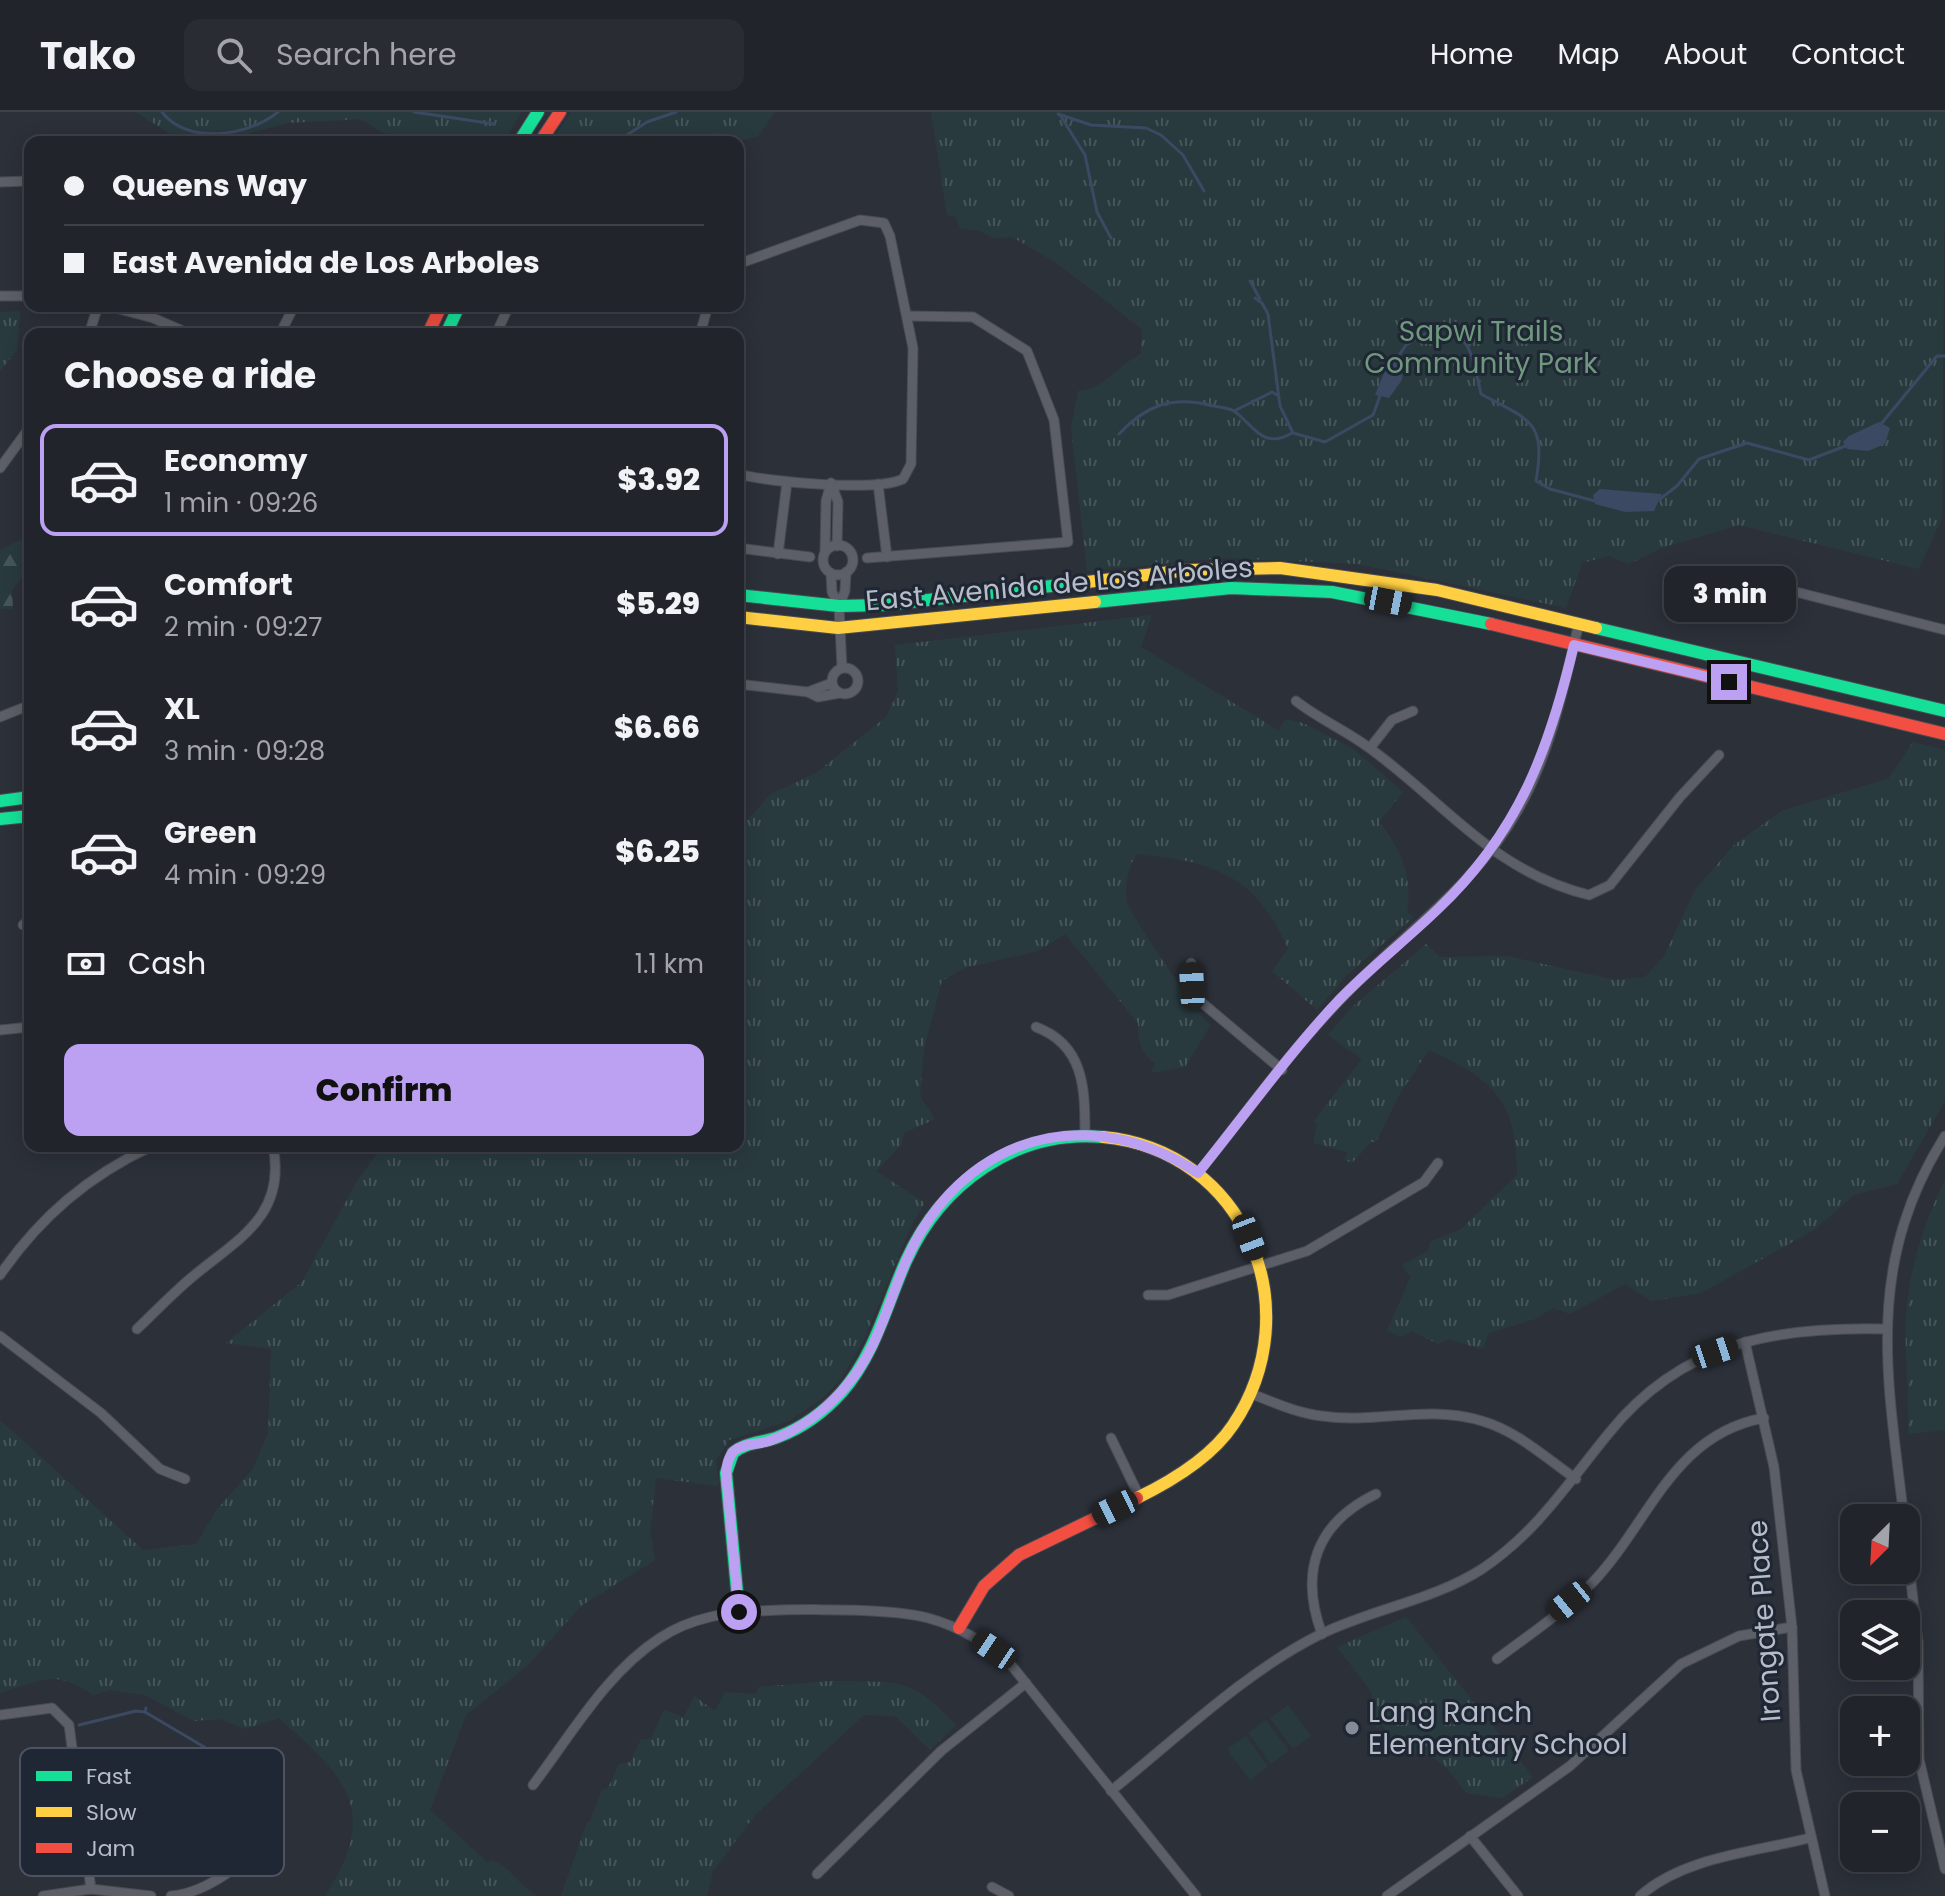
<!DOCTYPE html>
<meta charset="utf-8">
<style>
:root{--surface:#21242b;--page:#292c33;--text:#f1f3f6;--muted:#a2a4a9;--line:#3e4147;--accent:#bca0f2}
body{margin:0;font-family:Poppins,sans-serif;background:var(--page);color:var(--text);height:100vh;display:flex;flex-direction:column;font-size:30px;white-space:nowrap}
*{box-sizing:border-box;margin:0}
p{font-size:26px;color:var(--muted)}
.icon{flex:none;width:44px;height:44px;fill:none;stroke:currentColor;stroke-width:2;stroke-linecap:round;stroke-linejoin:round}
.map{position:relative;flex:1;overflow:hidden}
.details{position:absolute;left:24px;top:216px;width:720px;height:824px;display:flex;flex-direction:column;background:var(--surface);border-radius:16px;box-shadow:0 4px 20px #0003,0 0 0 2px var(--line)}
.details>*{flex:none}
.hud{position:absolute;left:24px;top:24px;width:720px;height:176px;border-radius:16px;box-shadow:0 4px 20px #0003,0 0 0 2px var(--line);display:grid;align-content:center;height:176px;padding:0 40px;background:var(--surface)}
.needle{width:52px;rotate:204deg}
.tools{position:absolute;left:1840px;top:1392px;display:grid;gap:16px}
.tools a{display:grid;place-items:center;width:80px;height:80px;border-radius:16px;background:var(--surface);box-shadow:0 4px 20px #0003,0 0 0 2px var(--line);font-size:40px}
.end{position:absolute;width:36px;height:36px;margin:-18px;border:10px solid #bca0f2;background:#111;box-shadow:0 0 0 4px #111}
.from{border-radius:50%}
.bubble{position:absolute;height:56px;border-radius:16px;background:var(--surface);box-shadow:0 4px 20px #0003,0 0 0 2px var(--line);font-size:26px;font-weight:800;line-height:56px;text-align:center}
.car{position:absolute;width:24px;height:48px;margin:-24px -12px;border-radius:10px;box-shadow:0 0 6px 2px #0007;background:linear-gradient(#222 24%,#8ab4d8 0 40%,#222 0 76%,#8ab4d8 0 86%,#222 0)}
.hud b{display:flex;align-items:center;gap:28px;height:76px;font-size:30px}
.hud b+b{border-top:2px solid var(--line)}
.hud i{width:20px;height:20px;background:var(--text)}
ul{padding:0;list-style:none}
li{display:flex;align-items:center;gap:24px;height:112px;margin:0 16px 12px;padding:0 24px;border:4px solid transparent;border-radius:16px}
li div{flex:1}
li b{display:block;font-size:30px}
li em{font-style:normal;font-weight:800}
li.selected{border-color:var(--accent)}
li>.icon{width:72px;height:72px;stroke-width:1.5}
h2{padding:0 40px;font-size:36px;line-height:96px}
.pay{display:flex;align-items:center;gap:20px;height:88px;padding:0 40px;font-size:30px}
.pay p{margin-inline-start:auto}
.primary-button{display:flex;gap:16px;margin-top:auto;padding:16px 40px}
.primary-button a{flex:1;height:92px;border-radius:16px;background:var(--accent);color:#111;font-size:32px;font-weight:800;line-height:92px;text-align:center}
header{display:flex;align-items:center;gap:48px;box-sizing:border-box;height:112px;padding:0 40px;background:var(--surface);border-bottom:2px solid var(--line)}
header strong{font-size:38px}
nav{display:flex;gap:44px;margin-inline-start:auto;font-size:28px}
.search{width:560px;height:72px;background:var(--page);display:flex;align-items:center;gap:20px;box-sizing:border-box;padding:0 28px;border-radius:16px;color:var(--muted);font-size:30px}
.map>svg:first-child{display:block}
.grass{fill:url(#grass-tufts)}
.forest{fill:url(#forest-firs)}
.pitch{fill:#293a3f}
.water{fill:#3b4962}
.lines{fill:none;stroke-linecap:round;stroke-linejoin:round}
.stream{stroke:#3b4962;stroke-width:3}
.street-casing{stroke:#484b52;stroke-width:11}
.fast-casing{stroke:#484b52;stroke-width:14}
.slow-casing{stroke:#484b52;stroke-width:14}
.jam-casing{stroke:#484b52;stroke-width:14}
.street{stroke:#5c5f67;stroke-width:9}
.fast{stroke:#16e098;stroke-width:12}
.slow{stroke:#ffcf43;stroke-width:12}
.jam{stroke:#f24e42;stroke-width:12}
.route{stroke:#bca0f2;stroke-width:10}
.poi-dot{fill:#868b97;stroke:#1f2634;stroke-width:3}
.labels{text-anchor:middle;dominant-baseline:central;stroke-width:6;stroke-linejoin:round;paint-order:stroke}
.park-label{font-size:28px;fill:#6f997d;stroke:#1f2634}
.street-label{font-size:28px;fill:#b7bcc9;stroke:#1f2634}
.poi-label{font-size:28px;fill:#b7bcc9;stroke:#1f2634;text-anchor:start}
.key{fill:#1f2634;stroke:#4d5361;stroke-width:2}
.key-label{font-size:22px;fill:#b7bcc9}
</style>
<header>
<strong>Tako</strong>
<div class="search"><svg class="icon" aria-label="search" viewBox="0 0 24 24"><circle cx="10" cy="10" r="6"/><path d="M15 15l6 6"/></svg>Search here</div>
<nav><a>Home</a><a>Map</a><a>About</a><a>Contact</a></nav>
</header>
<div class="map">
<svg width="1945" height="1784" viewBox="0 0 1945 1784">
<defs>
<pattern id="grass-tufts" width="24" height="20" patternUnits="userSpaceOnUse" patternTransform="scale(2)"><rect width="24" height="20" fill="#293a3f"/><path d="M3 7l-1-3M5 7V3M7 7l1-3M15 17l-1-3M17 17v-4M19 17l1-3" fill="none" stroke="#465559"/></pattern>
<pattern id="forest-firs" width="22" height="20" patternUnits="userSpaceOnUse" patternTransform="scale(2)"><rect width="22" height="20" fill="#293a3f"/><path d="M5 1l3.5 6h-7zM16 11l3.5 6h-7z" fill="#465559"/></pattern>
</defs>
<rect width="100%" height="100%" fill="#2c3039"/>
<!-- grass -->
<g class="grass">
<path d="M 136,0 L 521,0 L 504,30 L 399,30 L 360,7 L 288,11 L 220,29 L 177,26 Z"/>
<path d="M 571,0 L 775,0 L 758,24 L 737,30 L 551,30 Z"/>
<path d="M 931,0 L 1945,0 L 1942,405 L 1919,457 L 1739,413 L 1661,436 L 1629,452 L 1609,444 L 1582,451 L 1566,496 L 1358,452 L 1224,446 L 1087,459 L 1071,316 L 1078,279 C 1105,278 1117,253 1141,242 L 1142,217 L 1057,151 L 1012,125 L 993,126 L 980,119 L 960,116 L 956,105 L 947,103 Z"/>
<path d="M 20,199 L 17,238 L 0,259 L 0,200 Z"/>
<path d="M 1152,503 L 1141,535 L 1278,618 L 1286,607 L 1303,611 L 1352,636 L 1403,680 L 1379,710 C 1401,737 1413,765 1407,800 L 1414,805 L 1346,864 L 1317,898 L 1272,859 L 1288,837 C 1256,762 1212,749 1136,742 C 1128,759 1124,771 1127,790 C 1128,799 1199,904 1210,914 L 1185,955 L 1151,961 L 1155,951 C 1141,943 1138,926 1138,911 L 1065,822 L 1038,839 L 964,856 L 942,869 L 924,936 L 920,984 L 935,1007 L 904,1021 L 901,1033 L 876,1059 L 925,1091 L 913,1110 L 863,1230 L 840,1268 L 824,1285 L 789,1309 L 729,1328 L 716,1349 L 719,1374 L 656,1366 L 650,1421 L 655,1448 L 581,1494 L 528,1553 L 466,1603 L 430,1698 L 488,1751 L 492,1748 C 517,1760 515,1772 538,1784 L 325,1784 C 381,1698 346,1665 279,1606 L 245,1617 L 220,1607 L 194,1609 L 145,1583 L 110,1578 L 93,1583 C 54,1556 41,1569 0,1581 L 0,1308 L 143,1438 L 196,1432 L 218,1396 L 253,1357 L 268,1321 L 271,1237 L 226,1231 L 302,1170 L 356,1071 L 382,1034 L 738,1034 L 738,718 L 771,682 L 816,661 L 886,605 L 898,579 L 895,533 Z"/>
<path d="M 1913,630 L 1945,638 L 1945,989 L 1897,1072 L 1854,1083 L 1814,1118 L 1701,1181 L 1651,1189 L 1625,1172 L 1570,1202 L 1553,1196 L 1535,1207 L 1488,1221 L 1484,1235 L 1480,1237 L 1449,1227 L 1438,1232 L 1412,1219 L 1400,1225 L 1387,1218 L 1411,1165 L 1402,1153 L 1428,1139 L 1430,1130 L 1461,1117 L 1517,1063 C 1518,989 1494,967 1429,938 L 1399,983 L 1376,1030 L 1371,1030 L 1352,1051 L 1345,1048 L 1347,1040 L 1313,1031 L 1317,1012 L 1314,1009 L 1362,947 L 1328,923 L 1351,896 L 1426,832 L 1440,845 L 1507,844 L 1615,868 L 1645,865 L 1664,844 L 1695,778 L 1734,733 L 1783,698 L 1888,667 Z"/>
<path d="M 1945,1068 L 1945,1318 L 1908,1322 C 1910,1283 1904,1244 1906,1204 C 1909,1157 1924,1111 1945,1068 Z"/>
<path d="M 1406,1505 L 1533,1665 L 1502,1686 L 1466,1681 C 1448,1657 1436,1636 1403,1643 L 1382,1613 L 1376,1617 L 1371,1579 L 1337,1535 Z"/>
<path d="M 830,1569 C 895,1571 910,1562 956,1613 L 930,1638 L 895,1604 L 864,1603 L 755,1703 L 713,1759 L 707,1784 L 561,1784 L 587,1710 L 590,1709 L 602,1678 L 608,1676 L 619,1652 L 630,1650 L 641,1627 L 651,1627 L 664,1598 L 684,1605 L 694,1584 L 715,1599 L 725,1580 L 757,1582 L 758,1575 Z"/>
</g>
<!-- forest -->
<path class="forest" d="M 28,424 L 30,456 L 12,478 L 13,497 L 0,497 L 0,438 Z"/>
<!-- pitch -->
<g class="pitch">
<path d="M 1288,1593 L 1311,1624 L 1293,1637 L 1270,1606 Z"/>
<path d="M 1266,1608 L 1289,1639 L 1271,1652 L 1248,1621 Z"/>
<path d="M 1246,1624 L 1268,1655 L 1250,1668 L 1227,1637 Z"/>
</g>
<!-- water -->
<g class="water">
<path d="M 1393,248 L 1403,251 L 1402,268 L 1389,286 L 1375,283 L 1388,251 Z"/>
<path d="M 1879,310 L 1890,316 L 1885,332 L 1868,339 L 1847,337 L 1843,330 L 1849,324 Z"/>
<path d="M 1600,377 L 1662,382 L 1654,399 L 1625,400 L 1595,392 L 1593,383 Z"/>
</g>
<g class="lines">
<!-- stream -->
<g class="stream">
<path d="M 162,0 C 187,33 247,25 278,0"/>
<path d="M 414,0 L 494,12"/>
<path d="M 1058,2 L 1091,13 L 1146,16 L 1161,23 L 1183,43 L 1204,79"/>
<path d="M 1060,3 L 1085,43 L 1097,100 L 1111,126"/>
<path d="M 580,28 L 596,30"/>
<path d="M 616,30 L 647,10 L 676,0"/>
<path d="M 1250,169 L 1260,187"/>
<path d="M 1255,186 L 1262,191 L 1268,202 L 1280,294 L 1293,321 L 1325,330 L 1373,303 L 1381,281"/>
<path d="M 1393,252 L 1406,233 L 1441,213 C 1473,224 1474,252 1481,282 C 1531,309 1546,309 1536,369 L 1550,377 L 1595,389"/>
<path d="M 1234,299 L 1272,280 L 1277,283"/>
<path d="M 1881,312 L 1937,244 L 1945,244"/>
<path d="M 1119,322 C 1146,293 1172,284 1209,293 C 1216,295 1228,295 1234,299 C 1252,311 1262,339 1292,321"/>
<path d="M 1660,387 L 1677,374 L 1699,347 L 1747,331 L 1809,348 L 1848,333"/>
<path d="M 145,1600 L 206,1636"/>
<path d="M 79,1613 L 136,1599 L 145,1600 L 146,1596"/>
</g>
<!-- street casing -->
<g class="street-casing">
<g id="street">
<path d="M 0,70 L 30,69"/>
<path d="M 738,152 L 860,108 L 884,111 L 890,124 L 913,236 L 911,352 L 903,367 C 877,380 769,370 738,362"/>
<path d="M 0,184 L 30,184"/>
<path d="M 108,194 L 153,206 L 190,222"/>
<path d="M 89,222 L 98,194"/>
<path d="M 280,222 L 294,194"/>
<path d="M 496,222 L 509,194"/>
<path d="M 700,222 L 708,194"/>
<path d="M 0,356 L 30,315"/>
<path d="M 831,371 L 838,390 L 837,434"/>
<path d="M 878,372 L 887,445"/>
<circle cx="838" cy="448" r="15"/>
<path d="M 738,436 L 810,445"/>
<path d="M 825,440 L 826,389 L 831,371"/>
<path d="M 778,442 L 787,370"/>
<path d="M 867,446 L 1068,430 L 1054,308 L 1027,239 L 973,205 L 907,204"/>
<path d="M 831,462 L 832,480 L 839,494"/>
<path d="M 1700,488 L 1723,469 L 1753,469 L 1945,518"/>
<path d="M 842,556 L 839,494 L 845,479 L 846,460"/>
<circle cx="845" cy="569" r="13"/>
<path d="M 738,572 L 808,580 L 832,571"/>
<path d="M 808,580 L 818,585 L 840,581"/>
<path d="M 1296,589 C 1319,607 1345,618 1368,635 C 1444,689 1491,759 1589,783 L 1610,773 L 1680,685 L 1719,643"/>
<path d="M 0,605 L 30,593"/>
<path d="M 1370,636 L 1392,608 L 1413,599"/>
<path d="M 23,813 L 30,807"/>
<path d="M 1191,851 L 1192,874 L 1200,889 L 1282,958"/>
<path d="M 1036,915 C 1084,933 1085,976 1085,1021"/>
<path d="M 0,918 L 30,915"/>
<path d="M 1198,1061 C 1245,1003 1289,940 1341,887 C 1401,823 1475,775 1519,696 C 1551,640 1564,574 1579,511"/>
<path d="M 0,1163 C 40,1105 88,1064 152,1034"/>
<path d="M 1148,1183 L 1168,1183 L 1307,1139 L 1424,1070 L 1438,1051"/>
<path d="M 137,1217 C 155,1200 172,1182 191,1166 C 236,1128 287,1105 273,1034"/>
<path d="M 0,1224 L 101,1301 L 160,1357 L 185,1367"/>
<path d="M 1745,1230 L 1774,1355 L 1792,1515 L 1796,1658 L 1825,1784"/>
<path d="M 1252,1282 C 1275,1291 1297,1301 1322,1304 C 1376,1312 1427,1292 1482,1309 C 1517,1319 1546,1346 1576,1367"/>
<path d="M 1111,1326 L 1139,1384"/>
<path d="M 1904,1406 C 1887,1264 1864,1153 1945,1024"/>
<path d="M 1906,1428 L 1918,1530 L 1919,1647 L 1945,1757"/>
<path d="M 1322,1522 C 1299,1460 1316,1411 1376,1382"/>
<path d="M 1497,1547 C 1529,1523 1565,1499 1593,1470 C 1650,1410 1673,1322 1764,1306"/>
<path d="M 0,1603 L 52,1596 L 69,1613 L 91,1777"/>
<path d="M 533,1673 C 571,1623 607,1560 660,1526 C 675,1516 693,1509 710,1505 C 748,1495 891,1495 928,1506 C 961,1515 987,1531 1012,1554 L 1196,1784"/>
<path d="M 1111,1679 C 1176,1627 1245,1560 1319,1523 C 1371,1497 1432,1489 1482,1457 C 1537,1420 1568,1371 1609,1321 C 1682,1230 1776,1214 1886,1217"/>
<path d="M 1470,1724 L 1518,1784"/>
<path d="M 817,1762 L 941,1639 L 1026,1571"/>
<path d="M 992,1775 L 1009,1784"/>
<path d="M 43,1784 L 91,1777 L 151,1784"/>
<path d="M 171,1784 C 206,1781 254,1748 269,1717 L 264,1693 L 218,1655"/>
<path d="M 1387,1784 L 1570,1654 L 1681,1552 L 1739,1524 L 1792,1515"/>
<path d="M 1640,1784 C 1683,1745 1755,1740 1809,1726"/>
</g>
</g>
<!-- fast casing -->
<g class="fast-casing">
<g id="fast">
<path d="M 519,30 L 538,0"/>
<path d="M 446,222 L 459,194"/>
<path d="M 738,483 L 839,494 L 884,493 L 1087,470"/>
<path d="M 1095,490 L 1231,476 L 1332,480 L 1491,512"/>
<path d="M 1596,516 L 1945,599"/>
<path d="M 0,689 L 30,685"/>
<path d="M 0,707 L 30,704"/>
<path d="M 739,1500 L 726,1361 L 733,1341 C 745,1330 763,1331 778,1325 C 802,1316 825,1299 842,1280 C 875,1242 886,1194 906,1149 C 941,1072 1015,1017 1103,1025"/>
</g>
</g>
<!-- slow casing -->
<g class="slow-casing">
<g id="slow">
<path d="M 1087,470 L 1188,458 L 1280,456 L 1437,478 L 1596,516"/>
<path d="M 738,505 L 838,516 L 1095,490"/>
<path d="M 1103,1025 C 1245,1038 1311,1197 1233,1313 C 1211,1346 1172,1369 1137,1386"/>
</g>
</g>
<!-- jam casing -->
<g class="jam-casing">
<g id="jam">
<path d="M 540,30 L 560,0"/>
<path d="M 428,222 L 441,194"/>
<path d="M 1491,512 L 1945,622"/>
<path d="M 959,1516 L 984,1474 L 1019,1443 L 1137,1386"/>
</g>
</g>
<!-- street -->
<use href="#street" class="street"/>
<!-- fast -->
<use href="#fast" class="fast"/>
<!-- slow -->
<use href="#slow" class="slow"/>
<!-- jam -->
<use href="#jam" class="jam"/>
</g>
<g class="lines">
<!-- route -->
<path class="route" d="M 739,1500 L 726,1361 C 727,1353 728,1345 734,1339 C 743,1331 758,1333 769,1329 C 799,1318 827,1298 847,1273 C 886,1228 892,1164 924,1115 C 989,1014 1101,997 1198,1061 C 1245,1003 1289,941 1340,887 C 1371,855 1406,828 1438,797 C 1519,720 1549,638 1574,533 L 1729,570"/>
</g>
<!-- markers -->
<circle class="poi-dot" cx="1352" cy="1616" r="8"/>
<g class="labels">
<!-- park labels -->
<g class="park-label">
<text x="1481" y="219">Sapwi Trails<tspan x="1481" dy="32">Community Park</tspan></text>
</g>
<!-- street labels -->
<g class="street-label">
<text transform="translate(1059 472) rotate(-5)">East Avenida de Los Arboles</text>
<text transform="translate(1764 1509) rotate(-94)">Irongate Place</text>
</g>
<!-- poi labels -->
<g class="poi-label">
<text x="1368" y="1600">Lang Ranch<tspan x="1368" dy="32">Elementary School</tspan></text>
</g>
</g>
<!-- legend -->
<rect x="20" y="1636" width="264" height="128" rx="12" class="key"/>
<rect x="36" y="1659" width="36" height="10" fill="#16e098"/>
<rect x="36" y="1695" width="36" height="10" fill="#ffcf43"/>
<rect x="36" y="1731" width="36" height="10" fill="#f24e42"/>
<g class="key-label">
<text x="86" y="1672">Fast</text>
<text x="86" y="1708">Slow</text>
<text x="86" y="1744">Jam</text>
</g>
</svg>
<div class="tools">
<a><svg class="needle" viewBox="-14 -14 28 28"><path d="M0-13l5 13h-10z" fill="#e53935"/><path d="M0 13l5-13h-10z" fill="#a2a4a9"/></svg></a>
<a><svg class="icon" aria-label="layers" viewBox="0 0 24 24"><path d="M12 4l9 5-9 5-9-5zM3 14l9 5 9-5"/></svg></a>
<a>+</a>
<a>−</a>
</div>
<i class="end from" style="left:739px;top:1500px"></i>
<i class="end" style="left:1729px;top:570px"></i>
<div class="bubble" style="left:1664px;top:454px;width:132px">3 min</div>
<i class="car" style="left:1388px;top:489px;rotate:101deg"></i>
<i class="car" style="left:1192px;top:874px;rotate:357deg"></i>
<i class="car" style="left:1249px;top:1125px;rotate:159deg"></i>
<i class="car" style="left:1715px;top:1240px;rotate:72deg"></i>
<i class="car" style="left:1115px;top:1396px;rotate:244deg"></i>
<i class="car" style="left:1570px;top:1489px;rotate:231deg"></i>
<i class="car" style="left:994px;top:1538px;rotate:304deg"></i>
<div class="hud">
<b><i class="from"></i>Queens Way</b>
<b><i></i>East Avenida de Los Arboles</b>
</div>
<section class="details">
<h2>Choose a ride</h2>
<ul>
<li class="selected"><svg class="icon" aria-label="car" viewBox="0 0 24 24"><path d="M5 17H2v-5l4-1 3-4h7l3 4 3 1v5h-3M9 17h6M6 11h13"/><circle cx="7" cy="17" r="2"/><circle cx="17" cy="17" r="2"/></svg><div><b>Economy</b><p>1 min · 09:26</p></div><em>$3.92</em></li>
<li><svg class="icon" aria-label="car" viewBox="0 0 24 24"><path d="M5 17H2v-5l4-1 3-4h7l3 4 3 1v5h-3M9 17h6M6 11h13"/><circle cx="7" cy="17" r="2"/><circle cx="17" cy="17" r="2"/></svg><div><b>Comfort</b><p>2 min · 09:27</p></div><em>$5.29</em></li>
<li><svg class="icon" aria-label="car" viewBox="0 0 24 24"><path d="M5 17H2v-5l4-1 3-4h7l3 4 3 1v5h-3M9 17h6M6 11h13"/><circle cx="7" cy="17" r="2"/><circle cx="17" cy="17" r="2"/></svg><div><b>XL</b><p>3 min · 09:28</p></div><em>$6.66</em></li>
<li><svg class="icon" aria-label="car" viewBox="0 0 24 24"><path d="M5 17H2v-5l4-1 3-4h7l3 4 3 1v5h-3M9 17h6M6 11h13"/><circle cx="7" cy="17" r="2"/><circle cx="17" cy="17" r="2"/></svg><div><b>Green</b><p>4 min · 09:29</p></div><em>$6.25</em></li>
</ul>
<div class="pay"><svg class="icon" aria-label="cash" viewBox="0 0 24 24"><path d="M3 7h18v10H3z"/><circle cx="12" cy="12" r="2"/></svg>Cash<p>1.1 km</p></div>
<div class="primary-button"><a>Confirm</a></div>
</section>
</div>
